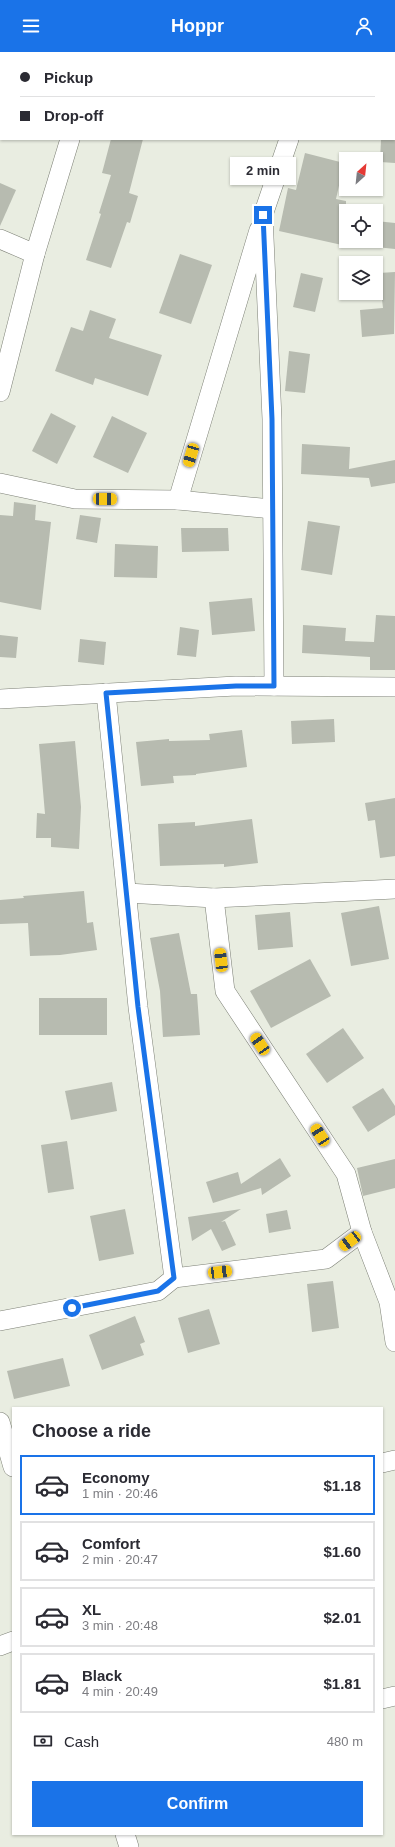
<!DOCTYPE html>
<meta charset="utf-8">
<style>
:root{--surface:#fff;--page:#f7f7f7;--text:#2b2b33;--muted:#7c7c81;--line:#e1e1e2;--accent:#1a73e8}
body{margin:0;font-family:Arial,sans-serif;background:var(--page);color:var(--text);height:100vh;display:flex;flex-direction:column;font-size:15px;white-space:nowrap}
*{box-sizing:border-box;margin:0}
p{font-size:13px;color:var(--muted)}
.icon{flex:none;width:22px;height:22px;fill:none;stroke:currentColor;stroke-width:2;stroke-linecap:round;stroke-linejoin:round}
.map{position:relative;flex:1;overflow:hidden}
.details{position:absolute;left:12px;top:1355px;width:371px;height:428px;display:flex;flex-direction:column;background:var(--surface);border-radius:0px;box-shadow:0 1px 3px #0004}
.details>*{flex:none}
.hud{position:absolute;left:0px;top:0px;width:395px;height:88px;box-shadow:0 1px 3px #0004;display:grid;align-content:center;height:88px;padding:0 20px;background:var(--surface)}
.needle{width:26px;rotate:27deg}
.fabs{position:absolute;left:339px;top:100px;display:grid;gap:8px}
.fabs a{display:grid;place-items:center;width:44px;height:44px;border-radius:0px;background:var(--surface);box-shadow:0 1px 3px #0004;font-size:20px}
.end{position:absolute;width:18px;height:18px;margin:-9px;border:5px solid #1a73e8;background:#fff;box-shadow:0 0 0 2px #fff}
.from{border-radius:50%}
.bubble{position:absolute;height:28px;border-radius:0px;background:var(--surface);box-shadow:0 1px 3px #0004;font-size:13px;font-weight:800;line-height:28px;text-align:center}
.car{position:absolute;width:12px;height:24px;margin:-12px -6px;border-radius:5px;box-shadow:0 0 3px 1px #0007;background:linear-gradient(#f5c518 24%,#345 0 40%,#f5c518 0 76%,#345 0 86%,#f5c518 0)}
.hud b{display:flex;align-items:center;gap:14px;height:38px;font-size:15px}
.hud b+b{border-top:1px solid var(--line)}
.hud i{width:10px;height:10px;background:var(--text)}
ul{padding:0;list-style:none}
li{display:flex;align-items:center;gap:12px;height:60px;margin:0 8px 6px;padding:0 12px;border:2px solid var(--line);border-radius:0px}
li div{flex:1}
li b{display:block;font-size:15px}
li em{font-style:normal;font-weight:800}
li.selected{border-color:var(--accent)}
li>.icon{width:36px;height:36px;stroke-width:1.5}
h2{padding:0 20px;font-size:18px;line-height:48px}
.pay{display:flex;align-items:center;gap:10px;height:44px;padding:0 20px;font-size:15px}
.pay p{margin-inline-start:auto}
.action{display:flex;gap:8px;margin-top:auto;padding:8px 20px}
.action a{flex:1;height:46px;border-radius:0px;background:var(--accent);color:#fff;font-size:16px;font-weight:800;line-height:46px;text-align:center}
header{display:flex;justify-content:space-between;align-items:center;height:52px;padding:0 20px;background:var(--accent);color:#fff;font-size:18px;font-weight:800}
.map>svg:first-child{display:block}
.building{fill:#b7bbb0}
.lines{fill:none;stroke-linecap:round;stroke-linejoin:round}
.minor-casing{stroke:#7d8076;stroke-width:20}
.minor{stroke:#fff;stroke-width:19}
.route{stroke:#1a73e8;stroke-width:5}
</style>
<header><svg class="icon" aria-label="menu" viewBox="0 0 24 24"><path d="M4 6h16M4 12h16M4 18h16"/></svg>Hoppr<svg class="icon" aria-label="person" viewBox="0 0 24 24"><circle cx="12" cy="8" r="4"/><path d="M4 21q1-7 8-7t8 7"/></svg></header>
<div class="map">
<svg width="395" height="1795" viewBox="0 0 395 1795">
<rect width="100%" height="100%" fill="#e9ede1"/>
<!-- building -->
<g class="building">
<path d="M 111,87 L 143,87 L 129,141 L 138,144 L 130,171 L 127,170 L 111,216 L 86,208 L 101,162 L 99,161 L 111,123 L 102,121 Z"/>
<path d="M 381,87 L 395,87 L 395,111 L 380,110 Z"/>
<path d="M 305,101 L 344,111 L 336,147 L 346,149 L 346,191 L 343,191 L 342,193 L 279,179 L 288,136 L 296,138 Z"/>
<path d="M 0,131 L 16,138 L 0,174 Z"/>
<path d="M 376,169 L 395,171 L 395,197 L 376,195 Z"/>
<path d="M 180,202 L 212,213 L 191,272 L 159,261 Z"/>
<path d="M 395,220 L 394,282 L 362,285 L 360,258 L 383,256 L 379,221 Z"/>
<path d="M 301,221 L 323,226 L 315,260 L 293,255 Z"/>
<path d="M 90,258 L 116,267 L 109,286 L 162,303 L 148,344 L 95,326 L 93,333 L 55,319 L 71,275 L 83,279 Z"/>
<path d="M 289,299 L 310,302 L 305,341 L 285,339 Z"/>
<path d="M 51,361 L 76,374 L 57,412 L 32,399 Z"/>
<path d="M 112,364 L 147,381 L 128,421 L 93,405 Z"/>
<path d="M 302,392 L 350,395 L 349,417 L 395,408 L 395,431 L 371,435 L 369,426 L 301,422 Z"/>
<path d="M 14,450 L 36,453 L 35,468 L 51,470 L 41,558 L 0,550 L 0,463 L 13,464 Z"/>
<path d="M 80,463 L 101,466 L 97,491 L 76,487 Z"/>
<path d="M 308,469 L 340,474 L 332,523 L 301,518 Z"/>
<path d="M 181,476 L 228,476 L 229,499 L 182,500 Z"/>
<path d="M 115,492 L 158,494 L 157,526 L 114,525 Z"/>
<path d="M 252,546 L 255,579 L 212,583 L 209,550 Z"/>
<path d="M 376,563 L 395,564 L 395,618 L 370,618 L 370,605 L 302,601 L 303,573 L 346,576 L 345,589 L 374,590 Z"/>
<path d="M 180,575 L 199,578 L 196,605 L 177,603 Z"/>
<path d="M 0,583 L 18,585 L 16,606 L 0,605 Z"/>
<path d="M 80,587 L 106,590 L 104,613 L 78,610 Z"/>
<path d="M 334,667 L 335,690 L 292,692 L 291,669 Z"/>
<path d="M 242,678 L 247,715 L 196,722 L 196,723 L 173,724 L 174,731 L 141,734 L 136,690 L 169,687 L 169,689 L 210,688 L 209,682 Z"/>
<path d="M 75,689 L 81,755 L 79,797 L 51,795 L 51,786 L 36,786 L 37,761 L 45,762 L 39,692 Z"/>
<path d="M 395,746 L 395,804 L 380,806 L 375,768 L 368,769 L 365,751 Z"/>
<path d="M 252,767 L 258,811 L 224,815 L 224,812 L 160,814 L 158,772 L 195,770 L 195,774 Z"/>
<path d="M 84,839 L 87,871 L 93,870 L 97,898 L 60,903 L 30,904 L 28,871 L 0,872 L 0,848 L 24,846 L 23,844 Z"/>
<path d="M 379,854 L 389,907 L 351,914 L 341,861 Z"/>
<path d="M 290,860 L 293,895 L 258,898 L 255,863 Z"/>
<path d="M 179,881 L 191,942 L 197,942 L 200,983 L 163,985 L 160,939 L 150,886 Z"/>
<path d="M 310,907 L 331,944 L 271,976 L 250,939 Z"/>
<rect x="39" y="946" width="68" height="37"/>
<path d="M 343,976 L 364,1006 L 327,1031 L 306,1002 Z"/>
<path d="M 112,1030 L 117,1059 L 71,1068 L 65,1039 Z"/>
<path d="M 383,1036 L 395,1054 L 395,1063 L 368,1080 L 352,1055 Z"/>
<path d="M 67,1089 L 74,1137 L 48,1141 L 41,1093 Z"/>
<path d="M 280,1106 L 291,1124 L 262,1143 L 261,1136 L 213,1151 L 206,1130 L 238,1120 L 241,1132 Z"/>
<path d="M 395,1107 L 395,1136 L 363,1144 L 357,1116 Z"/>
<path d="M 125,1157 L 134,1202 L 99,1209 L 90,1164 Z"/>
<path d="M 241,1157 L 221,1170 L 225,1169 L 236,1193 L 222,1199 L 211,1177 L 192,1189 L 188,1165 Z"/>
<path d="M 287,1158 L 291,1177 L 269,1181 L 266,1162 Z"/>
<path d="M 333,1229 L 339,1276 L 312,1280 L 307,1232 Z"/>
<path d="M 209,1257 L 220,1292 L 188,1301 L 178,1266 Z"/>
<path d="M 135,1264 L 145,1290 L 140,1292 L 144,1303 L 102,1318 L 89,1283 Z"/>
<path d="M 63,1306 L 70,1334 L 14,1347 L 7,1319 Z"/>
</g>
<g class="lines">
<!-- minor casing -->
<g class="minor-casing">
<g id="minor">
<path d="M 330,0 L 334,1"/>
<path d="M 95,1 L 96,0"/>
<path d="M 307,1 L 307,0"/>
<path d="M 394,15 L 395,16"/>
<path d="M 0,187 L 35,202"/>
<path d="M 0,340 L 35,202 L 70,87"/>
<path d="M 0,431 L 75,447 L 178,448 L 259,178"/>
<path d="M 178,448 L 272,457"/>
<path d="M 274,634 L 272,367 L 263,163 L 289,87"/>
<path d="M 0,647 L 236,634 L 395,635"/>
<path d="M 127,841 L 214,846 L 395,837"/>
<path d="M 362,1180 L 389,1250 L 395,1290"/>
<path d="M 174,1226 L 326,1207 L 362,1180 L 346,1122 L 225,939 L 214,846"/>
<path d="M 0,1269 L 158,1239 L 174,1226 L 138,955 L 106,641"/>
<path d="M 0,1370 L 13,1415"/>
<path d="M 382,1411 L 395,1408"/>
<path d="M 0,1594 L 13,1589"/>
<path d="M 382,1647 L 395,1644"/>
<path d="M 125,1782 L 129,1795"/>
</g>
</g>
<!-- minor -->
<use href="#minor" class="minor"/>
</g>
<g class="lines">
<!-- route -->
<path class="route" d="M 72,1256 L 158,1239 L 174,1226 L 138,955 L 106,641 L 236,634 L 274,634 L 272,367 L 263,163"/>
</g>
</svg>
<div class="fabs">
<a><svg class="needle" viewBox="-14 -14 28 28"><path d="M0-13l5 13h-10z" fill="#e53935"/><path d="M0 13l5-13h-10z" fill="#7c7c81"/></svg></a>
<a><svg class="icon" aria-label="locate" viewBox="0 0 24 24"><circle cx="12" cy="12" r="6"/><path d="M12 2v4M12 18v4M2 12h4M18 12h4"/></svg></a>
<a><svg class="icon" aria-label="layers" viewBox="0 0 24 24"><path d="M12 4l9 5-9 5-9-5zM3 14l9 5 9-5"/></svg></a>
</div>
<i class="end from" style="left:72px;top:1256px"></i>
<i class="end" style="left:263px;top:163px"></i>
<div class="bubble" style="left:230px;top:105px;width:66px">2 min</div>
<i class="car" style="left:191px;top:403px;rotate:197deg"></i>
<i class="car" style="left:105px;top:447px;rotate:91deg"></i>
<i class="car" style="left:221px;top:908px;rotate:353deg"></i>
<i class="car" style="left:260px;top:992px;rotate:326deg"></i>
<i class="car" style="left:320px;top:1083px;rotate:327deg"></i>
<i class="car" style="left:350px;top:1189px;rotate:233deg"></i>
<i class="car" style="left:220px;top:1220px;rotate:83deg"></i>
<div class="hud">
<b><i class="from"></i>Pickup</b>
<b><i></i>Drop-off</b>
</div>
<section class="details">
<h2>Choose a ride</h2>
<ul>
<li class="selected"><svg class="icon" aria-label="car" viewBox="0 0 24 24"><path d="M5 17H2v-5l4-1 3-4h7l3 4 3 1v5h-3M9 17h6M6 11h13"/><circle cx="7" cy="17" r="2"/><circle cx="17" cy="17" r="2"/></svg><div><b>Economy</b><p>1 min · 20:46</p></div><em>$1.18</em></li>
<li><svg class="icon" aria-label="car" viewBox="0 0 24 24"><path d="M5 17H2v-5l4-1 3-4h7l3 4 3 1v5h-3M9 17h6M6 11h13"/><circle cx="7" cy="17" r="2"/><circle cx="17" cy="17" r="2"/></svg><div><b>Comfort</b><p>2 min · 20:47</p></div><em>$1.60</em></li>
<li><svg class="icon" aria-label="car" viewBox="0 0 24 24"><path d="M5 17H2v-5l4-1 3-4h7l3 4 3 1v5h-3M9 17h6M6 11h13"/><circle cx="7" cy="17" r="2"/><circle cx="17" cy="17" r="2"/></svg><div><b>XL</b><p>3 min · 20:48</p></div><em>$2.01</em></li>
<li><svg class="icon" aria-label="car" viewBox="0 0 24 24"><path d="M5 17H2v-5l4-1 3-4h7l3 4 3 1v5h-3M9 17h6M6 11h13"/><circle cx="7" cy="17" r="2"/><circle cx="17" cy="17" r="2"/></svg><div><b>Black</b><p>4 min · 20:49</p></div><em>$1.81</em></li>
</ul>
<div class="pay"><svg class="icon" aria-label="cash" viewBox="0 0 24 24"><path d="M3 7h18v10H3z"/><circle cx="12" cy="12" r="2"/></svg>Cash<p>480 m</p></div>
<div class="action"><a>Confirm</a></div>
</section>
</div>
